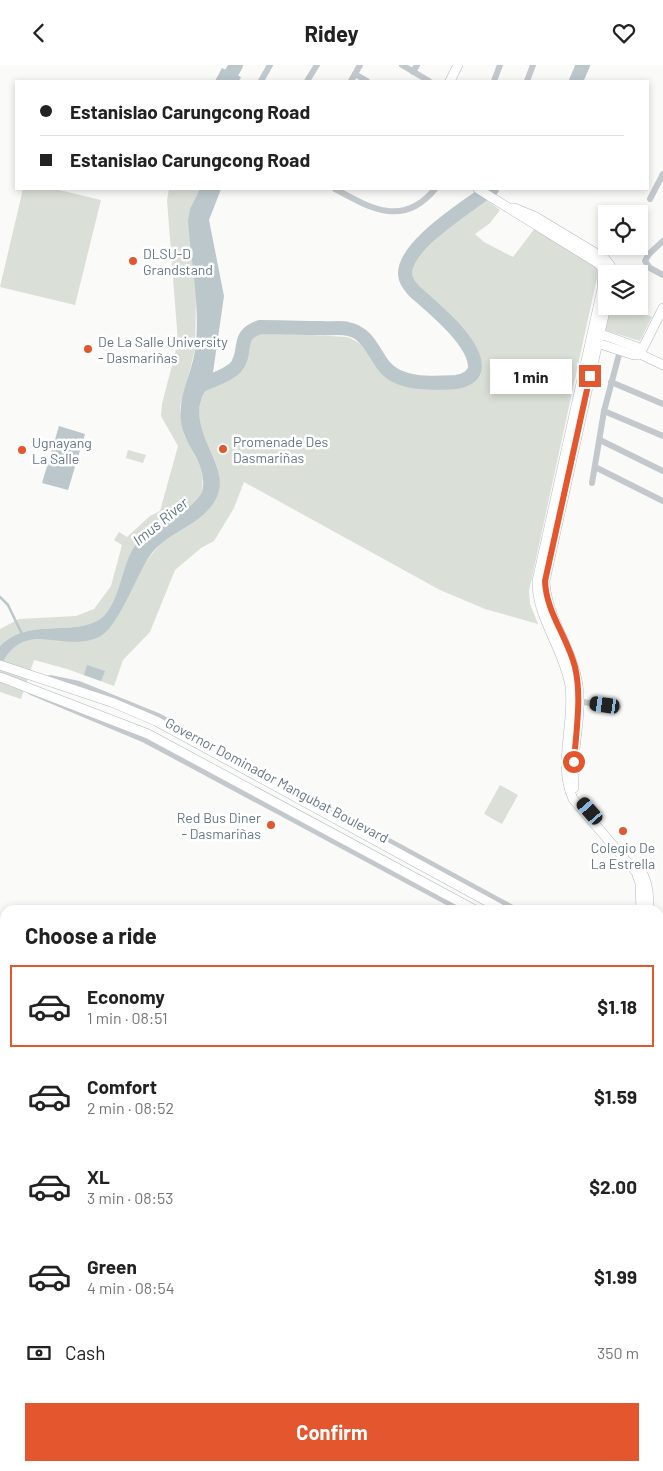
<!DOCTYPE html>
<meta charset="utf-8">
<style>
:root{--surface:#fff;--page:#f2f2f2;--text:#222;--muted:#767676;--line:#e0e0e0;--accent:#e4572e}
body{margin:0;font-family:Barlow,sans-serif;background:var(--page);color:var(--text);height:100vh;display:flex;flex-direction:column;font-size:19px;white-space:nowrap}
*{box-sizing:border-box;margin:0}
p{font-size:16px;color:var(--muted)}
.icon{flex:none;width:28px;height:28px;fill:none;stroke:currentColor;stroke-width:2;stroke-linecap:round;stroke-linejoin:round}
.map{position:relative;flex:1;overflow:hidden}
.sheet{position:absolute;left:0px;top:840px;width:664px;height:566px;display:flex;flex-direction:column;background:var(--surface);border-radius:15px 15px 0 0;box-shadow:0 2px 8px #0003}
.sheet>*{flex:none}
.hud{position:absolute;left:15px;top:15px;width:634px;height:110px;border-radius:0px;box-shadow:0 2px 8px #0003;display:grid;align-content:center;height:110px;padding:0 25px;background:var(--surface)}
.tools{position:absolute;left:598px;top:140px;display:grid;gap:10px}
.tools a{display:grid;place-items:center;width:50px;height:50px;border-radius:0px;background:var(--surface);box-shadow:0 2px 8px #0003;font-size:25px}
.end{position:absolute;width:22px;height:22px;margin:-11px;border:6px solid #e4572e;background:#fff;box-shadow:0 0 0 2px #fff}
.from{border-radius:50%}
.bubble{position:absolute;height:35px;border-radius:0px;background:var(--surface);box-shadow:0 2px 8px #0003;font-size:16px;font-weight:700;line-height:35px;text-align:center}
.car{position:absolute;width:15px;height:30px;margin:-15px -8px;border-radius:6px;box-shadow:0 0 4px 1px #0007;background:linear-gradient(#222 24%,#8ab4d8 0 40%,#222 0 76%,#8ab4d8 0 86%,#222 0)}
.hud b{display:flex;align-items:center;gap:18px;height:48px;font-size:19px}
.hud b+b{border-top:1px solid var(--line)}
.hud i{width:12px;height:12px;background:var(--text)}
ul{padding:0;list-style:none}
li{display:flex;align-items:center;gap:15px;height:82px;margin:0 10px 8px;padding:0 15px;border:2px solid transparent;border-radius:0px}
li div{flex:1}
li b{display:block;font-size:19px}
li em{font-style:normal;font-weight:700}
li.current{border-color:var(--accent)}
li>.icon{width:45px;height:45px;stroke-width:1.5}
h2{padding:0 25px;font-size:22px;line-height:60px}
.pay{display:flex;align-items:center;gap:12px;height:55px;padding:0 25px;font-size:19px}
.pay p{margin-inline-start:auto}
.cta{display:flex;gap:10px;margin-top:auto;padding:10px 25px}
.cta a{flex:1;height:58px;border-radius:0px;background:var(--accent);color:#fff;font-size:20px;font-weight:700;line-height:58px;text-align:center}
header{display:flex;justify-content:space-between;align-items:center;height:65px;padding:0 25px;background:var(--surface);font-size:22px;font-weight:700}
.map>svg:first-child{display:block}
.green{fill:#dadfd7}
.water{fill:#bbc7cb}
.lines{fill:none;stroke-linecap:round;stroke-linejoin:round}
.stream{stroke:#bbc7cb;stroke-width:2.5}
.river{stroke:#bbc7cb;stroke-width:14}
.secondary-casing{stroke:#b3babf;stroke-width:10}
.street{stroke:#c3c8cc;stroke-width:6}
.secondary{stroke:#fff;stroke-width:9}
.route{stroke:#e4572e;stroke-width:6}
.poi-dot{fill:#e4572e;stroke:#fff;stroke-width:2}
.labels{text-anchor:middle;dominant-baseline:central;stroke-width:5;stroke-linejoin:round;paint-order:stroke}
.poi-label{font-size:14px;fill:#657683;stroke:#fff;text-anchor:start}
.street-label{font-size:14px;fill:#657683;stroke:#fff}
.water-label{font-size:15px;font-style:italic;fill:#60757c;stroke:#fff}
</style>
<header><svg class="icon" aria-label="back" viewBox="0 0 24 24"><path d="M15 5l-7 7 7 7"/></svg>Ridey<svg class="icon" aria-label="heart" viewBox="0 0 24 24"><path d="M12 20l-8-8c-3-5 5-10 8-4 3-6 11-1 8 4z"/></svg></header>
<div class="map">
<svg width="663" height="1406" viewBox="0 0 663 1406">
<rect width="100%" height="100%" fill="#fafaf8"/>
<!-- green -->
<g class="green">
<path d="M 23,124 L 55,124 L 101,135 L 75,240 L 0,222 Z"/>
<path d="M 169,124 L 200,124 L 198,130 L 195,285 L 180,342 L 184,370 L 203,406 L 202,427 C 190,450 152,456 134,482 C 121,501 119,545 97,556 C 66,571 28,553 0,581 L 0,564 L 19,554 L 76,551 L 94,544 L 111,521 L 122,480 L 114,475 L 119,467 L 127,472 L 150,451 L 160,446 L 178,381 L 161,351 L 162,339 L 178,277 L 167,135 Z"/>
<path d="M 486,135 L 500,145 L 490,158 L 475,169 L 484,177 L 513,192 L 535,163 L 596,201 L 598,208 L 529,526 L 530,539 L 538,559 L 485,544 L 440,525 L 244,417 L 234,443 L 214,476 L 201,483 L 175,505 L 150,567 L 123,595 L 114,621 L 67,604 L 34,595 L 21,634 L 0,627 C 0,619 0,611 0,604 C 8,547 88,597 112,559 C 128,535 137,505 156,484 C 173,464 204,458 215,432 C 232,393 188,376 202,331 C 206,317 228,315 239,307 C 251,297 246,281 254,269 L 261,267 L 347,272 C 372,282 366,289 381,306 C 400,328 458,328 480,311 C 496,270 400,227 411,200 C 413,195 420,190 424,186 C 444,165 461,152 486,135 Z"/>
<path d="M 610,241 L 630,241 L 652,252 L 640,276 L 604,265 Z"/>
<path d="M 128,385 L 146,390 L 143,398 L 126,393 Z"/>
<path d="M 500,720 L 518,730 L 502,759 L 484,749 Z"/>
<path d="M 80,1401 L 126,1401 L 132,1406 L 76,1406 Z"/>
</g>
<!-- water -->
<g class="water">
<path d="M 222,3 L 241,12 L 239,16 L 215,16 Z"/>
<path d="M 200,124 L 221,124 L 209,155 L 224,231 L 211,321 C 203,326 202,331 200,339 C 193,381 244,410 205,448 C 187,465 163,471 149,492 C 136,511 118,563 99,572 C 63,589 22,551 0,603 L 0,581 C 28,553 66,571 97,556 C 119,545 121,501 134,482 C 152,456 190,450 202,427 C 209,397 184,384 181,356 C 178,331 191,310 195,286 C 201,244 191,198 188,156 L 190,144 Z"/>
<path d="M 59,361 L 85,369 L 68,425 L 42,418 Z"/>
<path d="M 87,600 L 105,606 L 101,616 L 84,610 Z"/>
</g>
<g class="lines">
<!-- stream -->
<path class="stream" d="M 0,532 L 8,540 L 22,569"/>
<!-- river -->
<g class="river">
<path d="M 227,16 L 236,0"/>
<path d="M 576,16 L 583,0"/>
<path d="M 490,125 L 492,124"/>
<path d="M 196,323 C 208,316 226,312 235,303 C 249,288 234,270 260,262 C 280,262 300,263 321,263 C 329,264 340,262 348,264 C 368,268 373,287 384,301 C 399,321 435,318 456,317 C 464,316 475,311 475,302 C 475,276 432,242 414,226 C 410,221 405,216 405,209 C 404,182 461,146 481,131"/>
</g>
<!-- secondary casing -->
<g class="secondary-casing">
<g id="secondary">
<path d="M 450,16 L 458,0"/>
<path d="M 478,124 L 599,199 L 603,205 L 602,224 L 537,516 C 536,551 564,584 570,621 C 575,658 557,699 573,734 L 636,807 L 640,818 L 641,845"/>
<path d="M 514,143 L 536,152 L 604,193 L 610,200 L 612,209"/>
<path d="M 595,267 L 637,282 L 640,289"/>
<path d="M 591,276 L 634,290 L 640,289 L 663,300"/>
<path d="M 640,289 L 663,243"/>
<path d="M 0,600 L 111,637 L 156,656 L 503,845"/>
<path d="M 0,612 L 148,669 L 475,845"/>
<path d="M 574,723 C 570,689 583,654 578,620 C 572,582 546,551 545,516 L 606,241"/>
<path d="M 639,802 C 648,816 650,829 648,845"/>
<path d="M 659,930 L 663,932"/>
<path d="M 659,944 L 663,946"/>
<path d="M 0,1299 L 5,1300"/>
<path d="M 247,1406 L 248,1401"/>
<path d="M 580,1406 L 581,1401"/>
</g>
</g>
<!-- street -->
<g class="street">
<path d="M 402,0 L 429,16"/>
<path d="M 413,7 L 417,0"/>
<path d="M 355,9 L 367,16"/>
<path d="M 261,16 L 270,0"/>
<path d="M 307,16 L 317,0"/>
<path d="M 351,16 L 360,0"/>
<path d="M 494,16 L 500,0"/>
<path d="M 527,16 L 533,0"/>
<path d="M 335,124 C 370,143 403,163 435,124"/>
<path d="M 650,134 L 663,109"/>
<path d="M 663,176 L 649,189 L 645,196 L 650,203 L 663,210"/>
<path d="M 611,317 L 663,339"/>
<path d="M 604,346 L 663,371"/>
<path d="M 600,375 L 663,406"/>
<path d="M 595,402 L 663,436"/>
<path d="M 592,418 L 604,346 L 621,282"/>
<path d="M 50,613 L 79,619 L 158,651 L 516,845"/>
<path d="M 31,627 L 145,675 L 462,845"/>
<path d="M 576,636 L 618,642"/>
<path d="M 659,923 L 663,925"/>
<path d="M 659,950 L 663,953"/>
<path d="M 659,1153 L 663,1154"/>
<path d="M 659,1199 L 663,1200"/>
<path d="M 659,1240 L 663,1241"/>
<path d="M 659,1288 L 663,1289"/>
<path d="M 320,1401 L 337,1406"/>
<path d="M 436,1401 L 436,1406 L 440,1406"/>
<path d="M 586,1401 L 600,1406"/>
<path d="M 280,1406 L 280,1401"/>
<path d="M 382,1406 L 384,1401"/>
<path d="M 531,1406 L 531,1401"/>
</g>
<!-- secondary -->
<use href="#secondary" class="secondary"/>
</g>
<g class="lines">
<!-- route -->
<path class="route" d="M 574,697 C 576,666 582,632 575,602 C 567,571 546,547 545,516 L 590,311"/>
</g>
<!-- markers -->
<g class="poi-dot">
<circle cx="133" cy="196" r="5"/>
<circle cx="88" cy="284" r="5"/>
<circle cx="223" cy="384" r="5"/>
<circle cx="22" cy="385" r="5"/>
<circle cx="271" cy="760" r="5"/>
<circle cx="623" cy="766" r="5"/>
</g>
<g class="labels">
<!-- poi labels -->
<g class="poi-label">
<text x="143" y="188">DLSU-D<tspan x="143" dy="16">Grandstand</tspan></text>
<text x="98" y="276">De La Salle University<tspan x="98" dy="16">- Dasmariñas</tspan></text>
<text x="233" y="376">Promenade Des<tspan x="233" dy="16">Dasmariñas</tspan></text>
<text x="32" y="377">Ugnayang<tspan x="32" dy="16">La Salle</tspan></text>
<text x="261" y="752" text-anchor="end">Red Bus Diner<tspan x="261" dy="16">- Dasmariñas</tspan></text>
<text x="623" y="782" text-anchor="middle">Colegio De<tspan x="623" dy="16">La Estrella</tspan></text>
</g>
<!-- street labels -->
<g class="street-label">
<text transform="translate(277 715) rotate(28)">Governor Dominador Mangubat Boulevard</text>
</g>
<!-- water labels -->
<g class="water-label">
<text transform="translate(160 456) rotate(-39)">Imus River</text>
</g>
</g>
</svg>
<div class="tools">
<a><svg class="icon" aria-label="locate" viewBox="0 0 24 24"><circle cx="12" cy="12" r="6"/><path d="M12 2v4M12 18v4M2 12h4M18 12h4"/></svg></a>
<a><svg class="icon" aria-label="layers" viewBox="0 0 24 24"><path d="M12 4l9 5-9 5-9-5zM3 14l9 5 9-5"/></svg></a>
</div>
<i class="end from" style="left:574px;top:697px"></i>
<i class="end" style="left:590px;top:311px"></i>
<div class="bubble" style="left:490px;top:294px;width:82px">1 min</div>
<i class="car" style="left:605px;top:640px;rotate:278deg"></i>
<i class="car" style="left:590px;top:746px;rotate:319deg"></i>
<div class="hud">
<b><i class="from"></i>Estanislao Carungcong Road</b>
<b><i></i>Estanislao Carungcong Road</b>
</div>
<section class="sheet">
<h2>Choose a ride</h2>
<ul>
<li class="current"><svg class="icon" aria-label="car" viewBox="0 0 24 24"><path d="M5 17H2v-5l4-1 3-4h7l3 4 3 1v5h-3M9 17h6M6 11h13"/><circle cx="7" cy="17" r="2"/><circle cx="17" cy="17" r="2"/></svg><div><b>Economy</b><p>1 min · 08:51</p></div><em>$1.18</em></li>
<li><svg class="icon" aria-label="car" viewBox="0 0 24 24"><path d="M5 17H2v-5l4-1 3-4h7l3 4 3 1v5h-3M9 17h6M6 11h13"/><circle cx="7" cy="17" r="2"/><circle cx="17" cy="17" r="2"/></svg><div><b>Comfort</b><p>2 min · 08:52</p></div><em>$1.59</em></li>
<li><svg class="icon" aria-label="car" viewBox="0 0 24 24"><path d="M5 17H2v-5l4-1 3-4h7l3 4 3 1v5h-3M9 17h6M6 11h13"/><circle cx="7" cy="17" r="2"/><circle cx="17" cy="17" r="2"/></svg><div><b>XL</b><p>3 min · 08:53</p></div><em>$2.00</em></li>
<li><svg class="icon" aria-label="car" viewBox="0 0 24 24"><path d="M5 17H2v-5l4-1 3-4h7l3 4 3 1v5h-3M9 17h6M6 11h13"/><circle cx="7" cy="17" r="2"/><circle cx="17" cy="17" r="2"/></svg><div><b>Green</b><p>4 min · 08:54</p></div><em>$1.99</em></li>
</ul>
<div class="pay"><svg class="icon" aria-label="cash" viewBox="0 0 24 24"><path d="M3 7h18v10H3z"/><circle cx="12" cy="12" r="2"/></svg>Cash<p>350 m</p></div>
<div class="cta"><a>Confirm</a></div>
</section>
</div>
